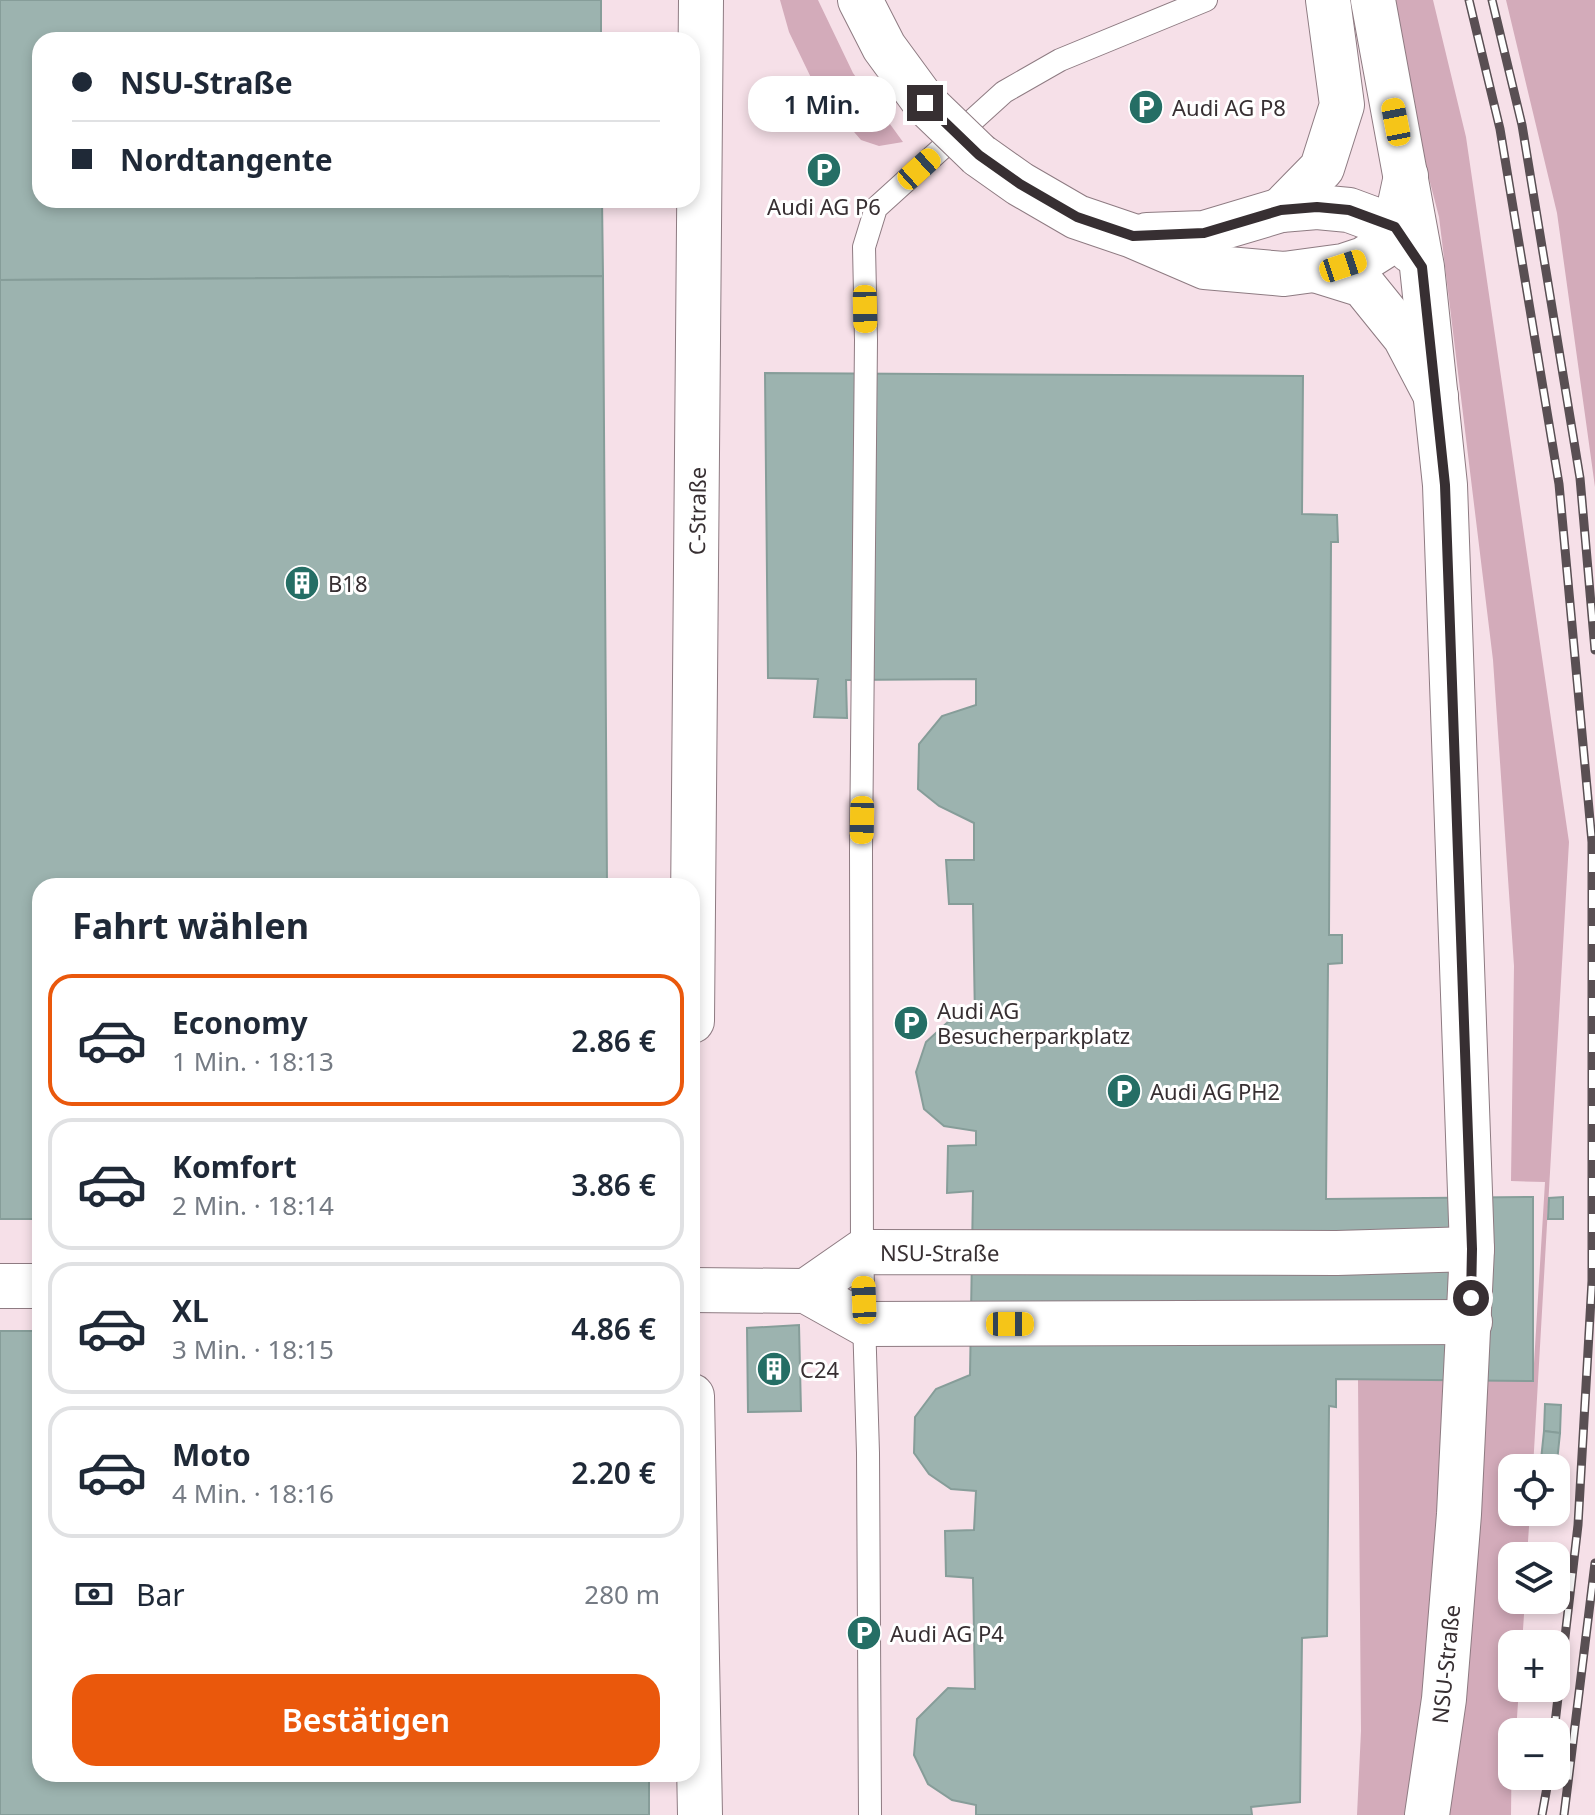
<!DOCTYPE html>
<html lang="de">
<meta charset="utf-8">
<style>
:root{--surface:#fff;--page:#f2f2f3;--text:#1f2937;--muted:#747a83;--line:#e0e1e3;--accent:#ea580c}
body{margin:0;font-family:"Noto Sans",sans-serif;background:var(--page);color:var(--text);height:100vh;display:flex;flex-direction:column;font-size:30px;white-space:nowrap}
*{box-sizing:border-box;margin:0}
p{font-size:26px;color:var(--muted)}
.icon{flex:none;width:44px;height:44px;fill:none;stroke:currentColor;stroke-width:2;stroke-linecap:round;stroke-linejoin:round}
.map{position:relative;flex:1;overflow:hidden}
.drawer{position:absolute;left:32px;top:878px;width:668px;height:904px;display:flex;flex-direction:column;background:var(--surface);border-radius:24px;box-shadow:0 4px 12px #0003}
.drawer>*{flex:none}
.banner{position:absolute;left:32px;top:32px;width:668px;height:176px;border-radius:24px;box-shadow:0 4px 12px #0003;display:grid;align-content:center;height:176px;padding:0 40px;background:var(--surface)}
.controls{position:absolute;left:1498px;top:1454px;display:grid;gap:16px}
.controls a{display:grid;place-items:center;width:72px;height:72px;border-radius:16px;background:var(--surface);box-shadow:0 4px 12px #0003;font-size:40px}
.end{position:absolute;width:36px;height:36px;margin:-18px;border:10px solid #372f32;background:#fff;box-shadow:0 0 0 4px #fff}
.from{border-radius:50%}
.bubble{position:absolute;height:56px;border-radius:24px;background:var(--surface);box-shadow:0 4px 12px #0003;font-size:26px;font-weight:600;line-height:56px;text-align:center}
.car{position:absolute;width:24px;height:48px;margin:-24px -12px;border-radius:10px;box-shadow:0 0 6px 2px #0007;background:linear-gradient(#f5c518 24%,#345 0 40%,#f5c518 0 76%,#345 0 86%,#f5c518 0)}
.banner b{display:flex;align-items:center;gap:28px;height:76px;font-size:30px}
.banner b+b{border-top:2px solid var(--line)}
.banner i{width:20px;height:20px;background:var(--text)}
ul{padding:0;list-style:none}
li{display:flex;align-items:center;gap:24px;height:132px;margin:0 16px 12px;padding:0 24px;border:4px solid var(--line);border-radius:24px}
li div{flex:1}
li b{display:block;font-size:30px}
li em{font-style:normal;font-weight:600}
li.selected{border-color:var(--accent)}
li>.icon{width:72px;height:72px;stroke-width:1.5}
h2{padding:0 40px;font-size:36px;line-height:96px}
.pay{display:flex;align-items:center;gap:20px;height:88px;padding:0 40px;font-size:30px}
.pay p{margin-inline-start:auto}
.button{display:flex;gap:16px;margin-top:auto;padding:16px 40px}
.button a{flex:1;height:92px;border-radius:24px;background:var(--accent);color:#fff;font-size:32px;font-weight:600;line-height:92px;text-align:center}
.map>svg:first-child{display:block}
.green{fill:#d3abba}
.building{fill:#9cb3af;stroke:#869d99;stroke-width:2}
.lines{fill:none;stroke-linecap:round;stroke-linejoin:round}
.service-casing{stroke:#8e7b82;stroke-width:24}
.minor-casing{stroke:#8e7b82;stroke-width:46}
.secondary-casing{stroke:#8e7b82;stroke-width:46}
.service{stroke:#fff;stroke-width:22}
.minor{stroke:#fff;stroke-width:44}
.secondary{stroke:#fff;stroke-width:44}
.rail-casing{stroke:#594f53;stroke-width:9}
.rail{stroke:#fff;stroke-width:6;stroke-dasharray:18;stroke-linecap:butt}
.minor-bridge-casing{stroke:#8e7b82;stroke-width:46;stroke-linecap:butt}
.minor-bridge{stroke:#fff;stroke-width:44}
.route{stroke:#372f32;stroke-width:10}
.labels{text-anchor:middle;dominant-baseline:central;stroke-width:6;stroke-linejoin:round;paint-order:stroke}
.poi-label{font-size:22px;fill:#372f32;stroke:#fff;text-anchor:start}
.street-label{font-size:22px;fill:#372f32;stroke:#fff}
</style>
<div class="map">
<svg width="1595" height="1815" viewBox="0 0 1595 1815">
<rect width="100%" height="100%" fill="#f6e0e8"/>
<!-- green -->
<g class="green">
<path d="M 780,0 L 818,0 L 853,73 L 903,142 L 879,146 L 861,140 L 816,88 L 789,32 Z"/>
<path d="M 1383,0 L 1433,0 L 1466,137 L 1569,842 L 1533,1468 L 1512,1468 L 1512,1512 L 1530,1512 L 1527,1556 L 1512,1556 L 1512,1600 L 1525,1600 L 1522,1644 L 1512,1644 L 1512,1688 L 1519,1688 L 1516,1732 L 1512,1732 L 1511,1815 L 1357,1815 L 1361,1731 L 1358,1380 L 1533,1380 L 1545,1182 L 1511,1181 L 1514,966 L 1493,660 L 1439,217 Z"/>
<path d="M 1506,0 L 1595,0 L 1595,487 L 1557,213 Z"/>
</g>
<!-- building -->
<g class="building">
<path d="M 0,0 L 601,0 L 601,40 L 40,40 L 40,200 L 602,200 L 603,276 L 0,280 Z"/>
<path d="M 603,276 L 607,886 L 40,886 L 40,1219 L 0,1219 L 0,280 Z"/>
<path d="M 765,373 L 1303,376 L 1302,514 L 1337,515 L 1338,542 L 1331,542 L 1329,935 L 1342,935 L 1342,963 L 1328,964 L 1326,1199 L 1533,1197 L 1533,1381 L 1336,1379 L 1336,1407 L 1329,1406 L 1327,1636 L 1302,1638 L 1300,1802 L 1251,1807 L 1252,1815 L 976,1815 L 976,1805 L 952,1800 L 928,1784 L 914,1755 L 917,1719 L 948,1688 L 975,1689 L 973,1578 L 946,1576 L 945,1531 L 974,1530 L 976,1491 L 951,1489 L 929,1474 L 914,1453 L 915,1417 L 936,1389 L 970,1375 L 973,1191 L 947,1193 L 948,1146 L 976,1145 L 976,1131 L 944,1126 L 924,1109 L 916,1072 L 926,1042 L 948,1022 L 975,1018 L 973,904 L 949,904 L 946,860 L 974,860 L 974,823 L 939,806 L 918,789 L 919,744 L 942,716 L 976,705 L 976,679 L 846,680 L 847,718 L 814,717 L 818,679 L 768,678 Z"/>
<path d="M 1563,1197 L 1563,1219 L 1548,1219 L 1549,1198 Z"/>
<path d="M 799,1325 L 801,1411 L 748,1412 L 747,1328 Z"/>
<path d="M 0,1331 L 40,1331 L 40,1774 L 649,1774 L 649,1815 L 0,1815 Z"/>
<path d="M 1545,1404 L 1561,1405 L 1560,1433 L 1544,1431 Z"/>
<path d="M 1544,1431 L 1560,1433 L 1557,1462 L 1541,1460 Z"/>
</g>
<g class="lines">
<!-- service casing -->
<g class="service-casing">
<path id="service" d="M 870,1815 L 868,1453 L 862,1252 L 861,852 L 866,340 L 864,247 L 876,208 L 1004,92 L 1060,60 L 1206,0"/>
</g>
<!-- minor casing -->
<g class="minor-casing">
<g id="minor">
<path d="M 860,0 L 884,47 L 925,103"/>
<path d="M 979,155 L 1020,184 L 1077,217 L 1133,236 L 1205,267 L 1284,274 L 1343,266 L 1364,259 L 1383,247 L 1395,227 L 1406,176"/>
<path d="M 1281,210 L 1322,168 L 1342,105 L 1328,0"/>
<path d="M 1147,235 L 1204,233 L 1281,210 L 1317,207 L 1349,210 L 1395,227 L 1411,251"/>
<path d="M 1318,271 L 1363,285 L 1405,337 L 1436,396"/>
<path id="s1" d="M 692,1021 L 701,0"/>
<path d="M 0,1286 L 40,1286"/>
<path d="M 692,1290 L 806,1291 L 865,1324 L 1470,1322"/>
<path id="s2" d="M 806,1291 L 862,1252 L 1337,1253 L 1472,1249"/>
<path d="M 692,1396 L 700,1815"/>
</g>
</g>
<!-- secondary casing -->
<g class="secondary-casing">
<path id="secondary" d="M 1373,0 L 1422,267 L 1445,485 L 1472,1249 L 1459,1514 L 1444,1699 L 1427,1815"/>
</g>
<!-- service -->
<use href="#service" class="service"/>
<!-- minor -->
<use href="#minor" class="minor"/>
<!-- secondary -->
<use href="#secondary" class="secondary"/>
<!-- rail casing -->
<g class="rail-casing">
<g id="rail">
<path d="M 1469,0 L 1500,129 L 1559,484 L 1592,842 L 1592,1281 L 1578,1525 L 1554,1732"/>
<path d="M 1492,0 L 1522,125 L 1580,478 L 1595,650"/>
<path d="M 1542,1815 L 1549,1776"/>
<path d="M 1564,1815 L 1595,1563"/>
</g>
</g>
<!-- rail -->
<use href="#rail" class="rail"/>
<!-- minor-bridge casing -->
<g class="minor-bridge-casing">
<path id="minor-bridge" d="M 925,103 L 979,155"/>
</g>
<!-- minor-bridge -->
<use href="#minor-bridge" class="minor-bridge"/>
</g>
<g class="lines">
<!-- route -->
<path class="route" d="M 925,103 L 979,155 L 1020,184 L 1077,217 L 1133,236 L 1204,233 L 1281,210 L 1317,207 L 1349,210 L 1395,227 L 1422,267 L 1445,485 L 1472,1249 L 1471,1298"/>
</g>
<!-- icons -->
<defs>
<g id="parking-disc" transform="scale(1.8)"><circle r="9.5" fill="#256e65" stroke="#fff"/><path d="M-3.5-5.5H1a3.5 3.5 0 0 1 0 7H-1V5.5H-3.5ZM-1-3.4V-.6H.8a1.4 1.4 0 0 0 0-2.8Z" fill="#fff"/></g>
<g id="building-disc" transform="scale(1.8)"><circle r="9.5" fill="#256e65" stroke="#fff"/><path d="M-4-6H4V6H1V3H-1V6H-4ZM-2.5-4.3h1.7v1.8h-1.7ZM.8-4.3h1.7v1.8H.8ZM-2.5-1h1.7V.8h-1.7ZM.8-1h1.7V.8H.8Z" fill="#fff"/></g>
</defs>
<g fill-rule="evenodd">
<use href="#parking-disc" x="1146" y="107"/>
<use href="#parking-disc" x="824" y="170"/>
<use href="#building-disc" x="302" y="583"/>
<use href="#parking-disc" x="911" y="1023"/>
<use href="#parking-disc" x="1124" y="1091"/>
<use href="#building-disc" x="774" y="1369"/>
<use href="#parking-disc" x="864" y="1633"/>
</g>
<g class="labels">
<!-- poi labels -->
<g class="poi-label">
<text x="1172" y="107">Audi AG P8</text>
<text x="824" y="206" text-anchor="middle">Audi AG P6</text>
<text x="328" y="583">B18</text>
<text x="937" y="1010">Audi AG<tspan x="937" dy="25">Besucherparkplatz</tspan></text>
<text x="1150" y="1091">Audi AG PH2</text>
<text x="800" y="1369">C24</text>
<text x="890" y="1633">Audi AG P4</text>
</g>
<!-- street labels -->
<g class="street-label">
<text stroke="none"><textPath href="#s1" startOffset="510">C-Straße</textPath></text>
<text stroke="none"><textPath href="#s2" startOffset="146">NSU-Straße</textPath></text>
<text transform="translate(1445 1664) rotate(-84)">NSU-Straße</text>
</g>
</g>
</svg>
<div class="controls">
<a><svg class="icon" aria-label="locate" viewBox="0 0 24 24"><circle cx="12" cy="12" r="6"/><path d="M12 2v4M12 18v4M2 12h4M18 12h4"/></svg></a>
<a><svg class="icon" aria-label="layers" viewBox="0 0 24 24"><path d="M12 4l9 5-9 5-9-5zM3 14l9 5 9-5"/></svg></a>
<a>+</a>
<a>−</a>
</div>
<i class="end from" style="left:1471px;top:1298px"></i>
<i class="end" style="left:925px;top:103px"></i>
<div class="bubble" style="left:748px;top:76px;width:148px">1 Min.</div>
<i class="car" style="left:1396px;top:122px;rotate:349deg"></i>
<i class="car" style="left:919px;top:169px;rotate:48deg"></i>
<i class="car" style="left:1343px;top:266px;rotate:72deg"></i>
<i class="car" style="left:865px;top:309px;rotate:179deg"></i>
<i class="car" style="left:862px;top:820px;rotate:181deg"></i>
<i class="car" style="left:864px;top:1300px;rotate:358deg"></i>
<i class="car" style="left:1010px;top:1324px;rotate:90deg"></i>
<div class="banner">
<b><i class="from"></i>NSU-Straße</b>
<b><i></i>Nordtangente</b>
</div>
<section class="drawer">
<h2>Fahrt wählen</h2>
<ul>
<li class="selected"><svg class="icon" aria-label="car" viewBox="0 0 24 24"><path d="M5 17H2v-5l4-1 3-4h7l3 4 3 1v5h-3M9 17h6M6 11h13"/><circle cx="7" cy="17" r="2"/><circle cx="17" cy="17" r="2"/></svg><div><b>Economy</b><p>1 Min. · 18:13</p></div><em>2.86 €</em></li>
<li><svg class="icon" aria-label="car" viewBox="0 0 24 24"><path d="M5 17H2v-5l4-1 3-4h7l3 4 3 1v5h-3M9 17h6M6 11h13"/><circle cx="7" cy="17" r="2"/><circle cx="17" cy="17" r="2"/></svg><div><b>Komfort</b><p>2 Min. · 18:14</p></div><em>3.86 €</em></li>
<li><svg class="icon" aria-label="car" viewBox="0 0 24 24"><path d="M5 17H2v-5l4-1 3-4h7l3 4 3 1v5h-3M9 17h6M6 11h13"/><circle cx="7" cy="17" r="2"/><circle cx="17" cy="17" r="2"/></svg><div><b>XL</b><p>3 Min. · 18:15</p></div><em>4.86 €</em></li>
<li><svg class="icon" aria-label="car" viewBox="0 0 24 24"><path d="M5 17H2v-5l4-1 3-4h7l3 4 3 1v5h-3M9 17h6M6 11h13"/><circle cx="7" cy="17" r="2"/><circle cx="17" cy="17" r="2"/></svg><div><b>Moto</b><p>4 Min. · 18:16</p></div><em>2.20 €</em></li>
</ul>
<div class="pay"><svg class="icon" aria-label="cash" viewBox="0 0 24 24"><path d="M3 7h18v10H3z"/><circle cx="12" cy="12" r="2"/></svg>Bar<p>280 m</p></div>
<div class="button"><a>Bestätigen</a></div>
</section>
</div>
